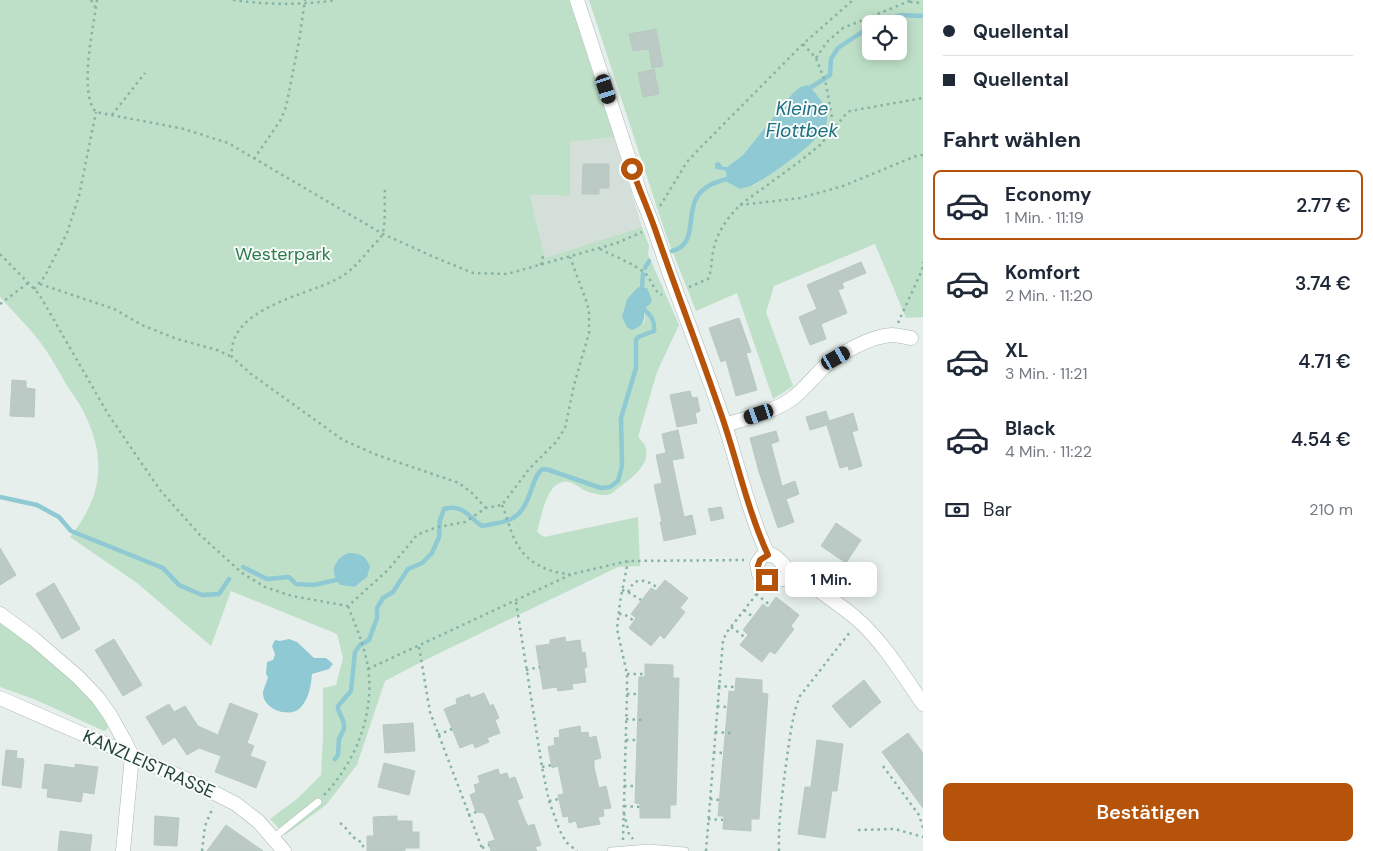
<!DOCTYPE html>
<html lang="de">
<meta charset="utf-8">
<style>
:root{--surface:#fff;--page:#f6f6f7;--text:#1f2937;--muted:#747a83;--line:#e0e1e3;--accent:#b45309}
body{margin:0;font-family:"DM Sans",sans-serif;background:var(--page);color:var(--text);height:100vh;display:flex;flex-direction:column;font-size:19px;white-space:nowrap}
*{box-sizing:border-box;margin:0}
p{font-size:16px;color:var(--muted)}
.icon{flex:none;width:28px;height:28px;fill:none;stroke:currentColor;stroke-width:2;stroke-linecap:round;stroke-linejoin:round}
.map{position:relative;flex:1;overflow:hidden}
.side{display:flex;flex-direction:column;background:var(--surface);width:450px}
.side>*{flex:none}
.hud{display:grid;align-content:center;height:110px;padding:0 20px;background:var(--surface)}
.buttons{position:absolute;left:862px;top:15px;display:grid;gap:10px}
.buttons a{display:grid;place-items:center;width:45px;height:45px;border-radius:8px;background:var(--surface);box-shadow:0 2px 12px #0003;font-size:25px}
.end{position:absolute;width:22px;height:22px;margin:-11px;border:6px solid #b45309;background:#fff;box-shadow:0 0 0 2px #fff}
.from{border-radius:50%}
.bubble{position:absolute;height:35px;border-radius:8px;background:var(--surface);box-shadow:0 2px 12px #0003;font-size:16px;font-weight:600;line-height:35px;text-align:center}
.car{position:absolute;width:15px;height:30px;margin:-15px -8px;border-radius:6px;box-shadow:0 0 4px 1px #0007;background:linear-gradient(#222 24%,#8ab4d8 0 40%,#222 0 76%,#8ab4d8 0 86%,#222 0)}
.hud b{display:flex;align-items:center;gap:18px;height:48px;font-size:19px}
.hud b+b{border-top:1px solid var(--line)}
.hud i{width:12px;height:12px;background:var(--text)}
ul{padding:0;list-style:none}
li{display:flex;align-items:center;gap:15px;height:70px;margin:0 10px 8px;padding:0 10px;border:2px solid transparent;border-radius:8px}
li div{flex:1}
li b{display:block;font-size:19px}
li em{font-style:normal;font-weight:600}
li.current{border-color:var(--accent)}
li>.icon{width:45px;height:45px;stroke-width:1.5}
h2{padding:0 20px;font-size:22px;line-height:60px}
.pay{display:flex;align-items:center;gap:12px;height:55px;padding:0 20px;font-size:19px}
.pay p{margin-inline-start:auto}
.action{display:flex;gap:10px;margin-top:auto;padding:10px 20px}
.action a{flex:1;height:58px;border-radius:8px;background:var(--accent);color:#fff;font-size:20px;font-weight:600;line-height:58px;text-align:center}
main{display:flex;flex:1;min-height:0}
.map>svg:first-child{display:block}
.built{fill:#d4dfda}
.green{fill:#bfe0c8;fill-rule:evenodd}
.water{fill:#8ec9d4}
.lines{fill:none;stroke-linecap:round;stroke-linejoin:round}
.stream{stroke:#8ec9d4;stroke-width:4.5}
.building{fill:#bbcac4;stroke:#b8c9c2}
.lane-casing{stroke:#a8b8b2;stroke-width:8}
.street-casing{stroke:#a8b8b2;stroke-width:15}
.path{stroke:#86b3a5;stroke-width:2.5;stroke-dasharray:2.5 4;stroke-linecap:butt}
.lane{stroke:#fff;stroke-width:7}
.street{stroke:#fff;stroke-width:14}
.route{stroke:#b45309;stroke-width:6}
.labels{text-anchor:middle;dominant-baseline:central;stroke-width:4;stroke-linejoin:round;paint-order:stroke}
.park-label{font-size:18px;fill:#2d7a4b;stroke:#f7fbf9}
.street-label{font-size:18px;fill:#24423a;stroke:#f7fbf9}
.water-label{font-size:19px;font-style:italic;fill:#1c6f80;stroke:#f7fbf9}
</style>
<main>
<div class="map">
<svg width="923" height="851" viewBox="0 0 923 851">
<rect width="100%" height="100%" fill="#e6efeb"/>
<!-- built -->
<path class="built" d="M 614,137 L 642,227 L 545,259 L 530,195 L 570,196 L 570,142 Z"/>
<!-- green -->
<g class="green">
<path d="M 0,0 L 569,0 L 614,137 L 570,142 L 570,196 L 530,195 L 545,258 L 642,227 L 649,246 L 648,254 L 679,325 L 657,372 L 638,437 C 640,439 644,443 645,446 C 652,463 632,478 621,486 C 615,490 613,495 605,495 C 600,495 591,493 586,491 C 580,488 570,479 562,482 C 546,486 541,518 537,532 L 544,537 L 638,517 L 640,566 L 618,567 L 421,662 L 385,681 L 357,765 L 326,805 L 285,835 L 270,819 L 298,798 L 321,775 L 323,737 L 323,688 L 336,685 L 343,658 L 337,634 L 231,591 L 211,646 L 137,583 L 70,537 C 101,498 107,462 86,417 C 81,405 73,395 66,384 C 58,370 50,355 40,342 C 28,326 13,312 0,297 ZM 638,287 L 650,304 L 644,309 L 645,320 L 643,324 L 627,299 ZM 336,561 L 369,572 L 363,581 L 355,587 L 340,585 L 334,574 Z"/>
<path d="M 589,0 L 923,0 L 923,317 L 906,318 L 875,244 L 774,286 L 766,312 L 793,386 L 773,399 L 737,293 L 696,311 L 666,235 ZM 871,24 L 899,24 L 899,51 L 871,51 ZM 792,94 L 794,157 L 753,186 L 727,182 L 726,172 L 723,170 L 723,167 L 727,167 L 743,155 Z"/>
<path d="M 0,622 L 30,643 L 92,699 L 109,724 L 107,729 L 104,731 L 36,700 L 0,687 Z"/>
</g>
<!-- water -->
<g class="water">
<path d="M 808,85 C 818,96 831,109 826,125 C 821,140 770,176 755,184 C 750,187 745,187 740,189 L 727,182 L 726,172 L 723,170 L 715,169 L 715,163 L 719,162 L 723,167 L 727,167 L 743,155 L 792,94 L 800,87 Z"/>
<path d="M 638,287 L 647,288 L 652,300 L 650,304 L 644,309 C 645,320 644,326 632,330 L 627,327 L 622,317 L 627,299 Z"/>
<path d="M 348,553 C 359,553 366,555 370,567 L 367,577 L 355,587 L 340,585 C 329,572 333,560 348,553 Z"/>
<path d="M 289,639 L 297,642 L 314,658 L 326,658 L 333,664 L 329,669 L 312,674 C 311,686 309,698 301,707 C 291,719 262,710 263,692 C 264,687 267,682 268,677 L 266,674 L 267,662 L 273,660 L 275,654 L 272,646 L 275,640 L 280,641 Z"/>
</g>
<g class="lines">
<!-- stream -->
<g class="stream">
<path d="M 875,24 L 900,15 L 923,16"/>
<path d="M 810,88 L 830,75 L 831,59 L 838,48 L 871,26"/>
<path d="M 672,251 C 698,245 686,213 697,197 C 704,186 715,182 727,179"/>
<path d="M 645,268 L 649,261"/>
<path d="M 642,287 L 643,274"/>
<path d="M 0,497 L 37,505 L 59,517 L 71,531 L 163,568 L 179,585 L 202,595 L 219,594 L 229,579"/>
<path d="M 243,567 L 267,579 L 289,577 L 296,584 L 314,585 L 336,580"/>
<path d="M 335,759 L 338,755 L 339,739 L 344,729 L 344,723 L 338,709 L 338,706 L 351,691 L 355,652 L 360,645 L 369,640 L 377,618 L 377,608 L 383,598 L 393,592 L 408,569 L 422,563 L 432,553 L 439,537 L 440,520 L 444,509 C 464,504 467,516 482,526 C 493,524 503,523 513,518 C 532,507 531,475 543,469 L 549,470 L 601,488 L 610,487 L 618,481 L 622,466 L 621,418 L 636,368 L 636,340 L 638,337 L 654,331 C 655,320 651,316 644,309"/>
</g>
</g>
<!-- building -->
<g class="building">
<path d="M 656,29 L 663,66 L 652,68 L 649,49 L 633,51 L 629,34 Z"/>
<path d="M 654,69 L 659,94 L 643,97 L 638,73 Z"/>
<path d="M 583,164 L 609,164 L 609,188 L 599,188 L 599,194 L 582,194 Z"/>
<path d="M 861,262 L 866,273 L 842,283 L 844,288 L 838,290 L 847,313 L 821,324 L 826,339 L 810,345 L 799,317 L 817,309 L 807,285 Z"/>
<path d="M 739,318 L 751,352 L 746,353 L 757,390 L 736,396 L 726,360 L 721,362 L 709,328 Z"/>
<path d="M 12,380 L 26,381 L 26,388 L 35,389 L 34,417 L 10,416 Z"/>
<path d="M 690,391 L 692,398 L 697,397 L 700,411 L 695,413 L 697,423 L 677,427 L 670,395 Z"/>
<path d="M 826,411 L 829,421 L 853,413 L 858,430 L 852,432 L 862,466 L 849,470 L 848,466 L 840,468 L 827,425 L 810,430 L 806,417 Z"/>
<path d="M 678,430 L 684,458 L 672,460 L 684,517 L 692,515 L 696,534 L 664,541 L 660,522 L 662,522 L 654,485 L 662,483 L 656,455 L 666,453 L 662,434 Z"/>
<path d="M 776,431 L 779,441 L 771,444 L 782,486 L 795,481 L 799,494 L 786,499 L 794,522 L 778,528 L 759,472 L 750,438 Z"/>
<path d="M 721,507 L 724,518 L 711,521 L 708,509 Z"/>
<path d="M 836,523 L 861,540 L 846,563 L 821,546 Z"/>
<path d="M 0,548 L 16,575 L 0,585 Z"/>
<path d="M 665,580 L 688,598 L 680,608 L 685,612 L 664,639 L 660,635 L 651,646 L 629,628 L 636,618 L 631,614 L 651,588 L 656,591 Z"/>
<path d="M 54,583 L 80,629 L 62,639 L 36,594 Z"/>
<path d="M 776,597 L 799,615 L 791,626 L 794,629 L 775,654 L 770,651 L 762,662 L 740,645 L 748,635 L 743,630 L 763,604 L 768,608 Z"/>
<path d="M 565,637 L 566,642 L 580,640 L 582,653 L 585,652 L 587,667 L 584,668 L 586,682 L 572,684 L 573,689 L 558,691 L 557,687 L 543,689 L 536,646 L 550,644 L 550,640 Z"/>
<path d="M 114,639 L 142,685 L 123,696 L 95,650 Z"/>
<path d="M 645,664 L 673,665 L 673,678 L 679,678 L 676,805 L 670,805 L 670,818 L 640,818 L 640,804 L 635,803 L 639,677 L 645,677 Z"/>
<path d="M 736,678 L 762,680 L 762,693 L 768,694 L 759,819 L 751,819 L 751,831 L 723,829 L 724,816 L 718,816 L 729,691 L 735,692 Z"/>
<path d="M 864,680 L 881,702 L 850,728 L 832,706 Z"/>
<path d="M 484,693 L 490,706 L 493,704 L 499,718 L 495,720 L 500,733 L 487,738 L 489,742 L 475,748 L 473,743 L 460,748 L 444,709 L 457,704 L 456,699 L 469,694 L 471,698 Z"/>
<path d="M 230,703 L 258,714 L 247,743 L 254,746 L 250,756 L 266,762 L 256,788 L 215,772 L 221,756 L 199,748 L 187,755 L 175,737 L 163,745 L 146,717 L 169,704 L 174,712 L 185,706 L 198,726 L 218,735 Z"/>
<path d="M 413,723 L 415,751 L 385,753 L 383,725 Z"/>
<path d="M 580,726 L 581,733 L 588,732 L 589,738 L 596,736 L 601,758 L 594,760 L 594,767 L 599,788 L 606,786 L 611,808 L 603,809 L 604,816 L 598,817 L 600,824 L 578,828 L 576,821 L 569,823 L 568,816 L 563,817 L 558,795 L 564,794 L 558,766 L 552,768 L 548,747 L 555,745 L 554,738 L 560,737 L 559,730 Z"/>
<path d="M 908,733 L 923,753 L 923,808 L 882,752 Z"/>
<path d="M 817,740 L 843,744 L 837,791 L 832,791 L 825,838 L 798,834 L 805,787 L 811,787 Z"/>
<path d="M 6,750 L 17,751 L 16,758 L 24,759 L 21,788 L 2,785 Z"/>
<path d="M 384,763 L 415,771 L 409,795 L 378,787 Z"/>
<path d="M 45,764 L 75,768 L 75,764 L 98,767 L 94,794 L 83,792 L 81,802 L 47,797 L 48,789 L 42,788 Z"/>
<path d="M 498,769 L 500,775 L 507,773 L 509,779 L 515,777 L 523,798 L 517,800 L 525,820 L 528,826 L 534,824 L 541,845 L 535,847 L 537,851 L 491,851 L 488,842 L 495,840 L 487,819 L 484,813 L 476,812 L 470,795 L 476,792 L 474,785 L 480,783 L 478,776 Z"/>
<path d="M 155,816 L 179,818 L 177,846 L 154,845 Z"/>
<path d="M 397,816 L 397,821 L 412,821 L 412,832 L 419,832 L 419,848 L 405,848 L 405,851 L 367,851 L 367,836 L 374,836 L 373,817 Z"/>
<path d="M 226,825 L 263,851 L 207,851 Z"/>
<path d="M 60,831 L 92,835 L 90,851 L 58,851 Z"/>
</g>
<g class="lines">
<!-- lane casing -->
<g class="lane-casing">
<g id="lane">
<path d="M 273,838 L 318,802"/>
<path d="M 611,851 L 649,848 L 685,851"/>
</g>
</g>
<!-- street casing -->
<g class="street-casing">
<g id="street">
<path d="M 577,0 L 641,196 C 653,222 661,249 670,275 C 689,325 708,374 725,425 C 739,469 749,513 768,555"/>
<path d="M 725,425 C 747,418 774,412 793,398 C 804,389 813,378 823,368 C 839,354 870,336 892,335 C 898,335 905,337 911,338"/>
<path d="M 793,576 C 781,579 768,585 759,574 L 757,564 C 770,539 784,568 794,576 C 799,580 805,582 811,585 C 827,596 843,607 857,619 C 884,643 903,675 923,704"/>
<path d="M 0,614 L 34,639 L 78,677 L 98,698 L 110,715 L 124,740 L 132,756 L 123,851"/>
<path d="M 0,698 L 197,784 L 236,804 L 259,822 L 284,851"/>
</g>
</g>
<!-- path -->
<g class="path">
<path d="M 91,0 L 95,7"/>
<path d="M 97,0 C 94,25 78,93 96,112 L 184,129 L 228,143 L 383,234 L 434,257 L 473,273 L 507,274 L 617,243 L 642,232"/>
<path d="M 233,0 C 268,5 302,5 337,0"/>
<path d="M 910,2 L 923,3"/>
<path d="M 803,44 L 816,58 L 826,84 L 834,129"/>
<path d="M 816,58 L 827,42 L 843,28 L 912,0"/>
<path d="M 112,115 L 145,73"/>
<path d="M 254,159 L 280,121 L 286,107 L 299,41 L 305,0"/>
<path d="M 385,190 C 384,203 386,219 383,232 C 382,238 373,245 369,250 C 359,262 350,273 335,280 C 304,296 227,309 232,357 L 251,374 L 343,440 L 377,455 L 459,483 L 472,493 L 486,508"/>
<path d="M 740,205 L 800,198 L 843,186 L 916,156 L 923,155"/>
<path d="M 660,206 L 687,162 L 700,148 L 803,44 L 853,0"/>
<path d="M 600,249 C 615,257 633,263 645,273 C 652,280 653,291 662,295"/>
<path d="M 0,254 L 39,294 L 108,414 L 160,490 L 199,534 L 242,573 L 265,587 L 292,596 L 348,606 L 388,570 L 417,535 L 434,528 L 465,522 L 486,508 L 502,505 L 530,468 L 556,442 L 565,428 L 574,385 L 589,333 L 589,311 L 587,303 L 570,257"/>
<path d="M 541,265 L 544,252"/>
<path d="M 40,284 L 114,309 L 142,325 L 177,339 L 217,350 L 232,357"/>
<path d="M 689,287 L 708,279 C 712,270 711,261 713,252 C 716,234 727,218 740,205 L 799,162 L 820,145 L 846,114 L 850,111 L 923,98"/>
<path d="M 34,289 L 45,276 L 67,233 L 79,196 L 96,112"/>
<path d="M 0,304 L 28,283"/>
<path d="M 898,323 L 922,270 L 923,262"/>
<path d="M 502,505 C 507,517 510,531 516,542 C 526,563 549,573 570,574"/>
<path d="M 622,590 L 628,592 L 641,600"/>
<path d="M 628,592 L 634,582 C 645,579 649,582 658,588"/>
<path d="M 756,594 L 770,605"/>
<path d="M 516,602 L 542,767 L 549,801 L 560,831 L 566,842 L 577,851"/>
<path d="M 744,610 L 753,617"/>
<path d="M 619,614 L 624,614 L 634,621"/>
<path d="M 731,627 L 746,638"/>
<path d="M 419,647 L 430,712 L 483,851"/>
<path d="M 368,669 L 572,574 L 628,561 L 744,560"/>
<path d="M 526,670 L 540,667"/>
<path d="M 627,674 L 645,674"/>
<path d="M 718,686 L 735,687"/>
<path d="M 627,694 L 638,694"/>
<path d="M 717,706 L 727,707"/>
<path d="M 626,719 L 643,720"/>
<path d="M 715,732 L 731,733"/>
<path d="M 438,735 L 452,729"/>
<path d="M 626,740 L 637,740"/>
<path d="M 713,752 L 723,753"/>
<path d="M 883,766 L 919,815 L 923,828"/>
<path d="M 542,767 L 552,765"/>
<path d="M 624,786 L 635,786"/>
<path d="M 324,795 C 355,763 375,714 368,668 C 365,647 356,627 348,606"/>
<path d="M 710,799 L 719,800"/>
<path d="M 549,801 L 559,799"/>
<path d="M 624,806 L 640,807"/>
<path d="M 624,813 L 629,834 L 633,839"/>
<path d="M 468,815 L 476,812"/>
<path d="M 708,819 L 723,820"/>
<path d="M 340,823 C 350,830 349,837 363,843 L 363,851"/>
<path d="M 858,830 L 895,829 L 923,837"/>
<path d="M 623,840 L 627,694 L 627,674 L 617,629 L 620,602 L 628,561"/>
<path d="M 482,848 L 489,845"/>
<path d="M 202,851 L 205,826 L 213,807"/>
<path d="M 706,851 L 723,640 L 727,632 L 759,591"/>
<path d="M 779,851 C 778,819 783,789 787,757 C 790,738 792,715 800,696 L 850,632"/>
</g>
<!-- lane -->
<use href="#lane" class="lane"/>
<!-- street -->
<use href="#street" class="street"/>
</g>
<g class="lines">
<!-- route -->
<path class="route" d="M 632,169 C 639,189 648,209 655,229 C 676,290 699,350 720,411 C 737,459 747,509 768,555 L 760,560 L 757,569 L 762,578 L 767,580"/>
</g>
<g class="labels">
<!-- park labels -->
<g class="park-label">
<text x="283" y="254">Westerpark</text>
</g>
<!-- street labels -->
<g class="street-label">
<text transform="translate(149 764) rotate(24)">KANZLEISTRASSE</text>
</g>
<!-- water labels -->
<g class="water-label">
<text x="802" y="108">Kleine<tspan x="802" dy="22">Flottbek</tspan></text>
</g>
</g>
</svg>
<div class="buttons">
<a><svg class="icon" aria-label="locate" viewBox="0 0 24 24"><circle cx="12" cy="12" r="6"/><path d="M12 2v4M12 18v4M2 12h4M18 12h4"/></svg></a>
</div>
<i class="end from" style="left:632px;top:169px"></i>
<i class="end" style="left:767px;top:580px"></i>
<div class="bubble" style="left:785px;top:562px;width:92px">1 Min.</div>
<i class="car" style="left:606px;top:89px;rotate:162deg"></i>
<i class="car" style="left:836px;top:358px;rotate:60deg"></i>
<i class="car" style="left:759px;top:414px;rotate:251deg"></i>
</div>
<section class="side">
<div class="hud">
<b><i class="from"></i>Quellental</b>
<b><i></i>Quellental</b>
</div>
<h2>Fahrt wählen</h2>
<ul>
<li class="current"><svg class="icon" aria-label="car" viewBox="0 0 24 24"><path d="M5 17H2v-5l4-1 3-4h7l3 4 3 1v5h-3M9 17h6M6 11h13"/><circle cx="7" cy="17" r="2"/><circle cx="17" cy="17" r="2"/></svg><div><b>Economy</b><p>1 Min. · 11:19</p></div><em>2.77 €</em></li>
<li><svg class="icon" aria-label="car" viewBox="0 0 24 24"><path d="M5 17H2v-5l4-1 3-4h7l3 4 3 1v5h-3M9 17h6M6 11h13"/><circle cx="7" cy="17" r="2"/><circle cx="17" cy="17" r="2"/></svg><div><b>Komfort</b><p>2 Min. · 11:20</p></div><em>3.74 €</em></li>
<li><svg class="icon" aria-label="car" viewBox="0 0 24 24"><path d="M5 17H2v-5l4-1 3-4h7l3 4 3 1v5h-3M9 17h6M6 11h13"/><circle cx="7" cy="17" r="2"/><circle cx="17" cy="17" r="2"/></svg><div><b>XL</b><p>3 Min. · 11:21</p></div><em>4.71 €</em></li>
<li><svg class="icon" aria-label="car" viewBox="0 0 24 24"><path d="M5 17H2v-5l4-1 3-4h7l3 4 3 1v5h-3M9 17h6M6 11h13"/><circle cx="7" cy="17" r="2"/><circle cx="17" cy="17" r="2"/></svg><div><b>Black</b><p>4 Min. · 11:22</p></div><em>4.54 €</em></li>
</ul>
<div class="pay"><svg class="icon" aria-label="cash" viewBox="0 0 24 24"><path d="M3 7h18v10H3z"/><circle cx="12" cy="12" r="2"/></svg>Bar<p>210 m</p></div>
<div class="action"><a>Bestätigen</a></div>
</section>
</main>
